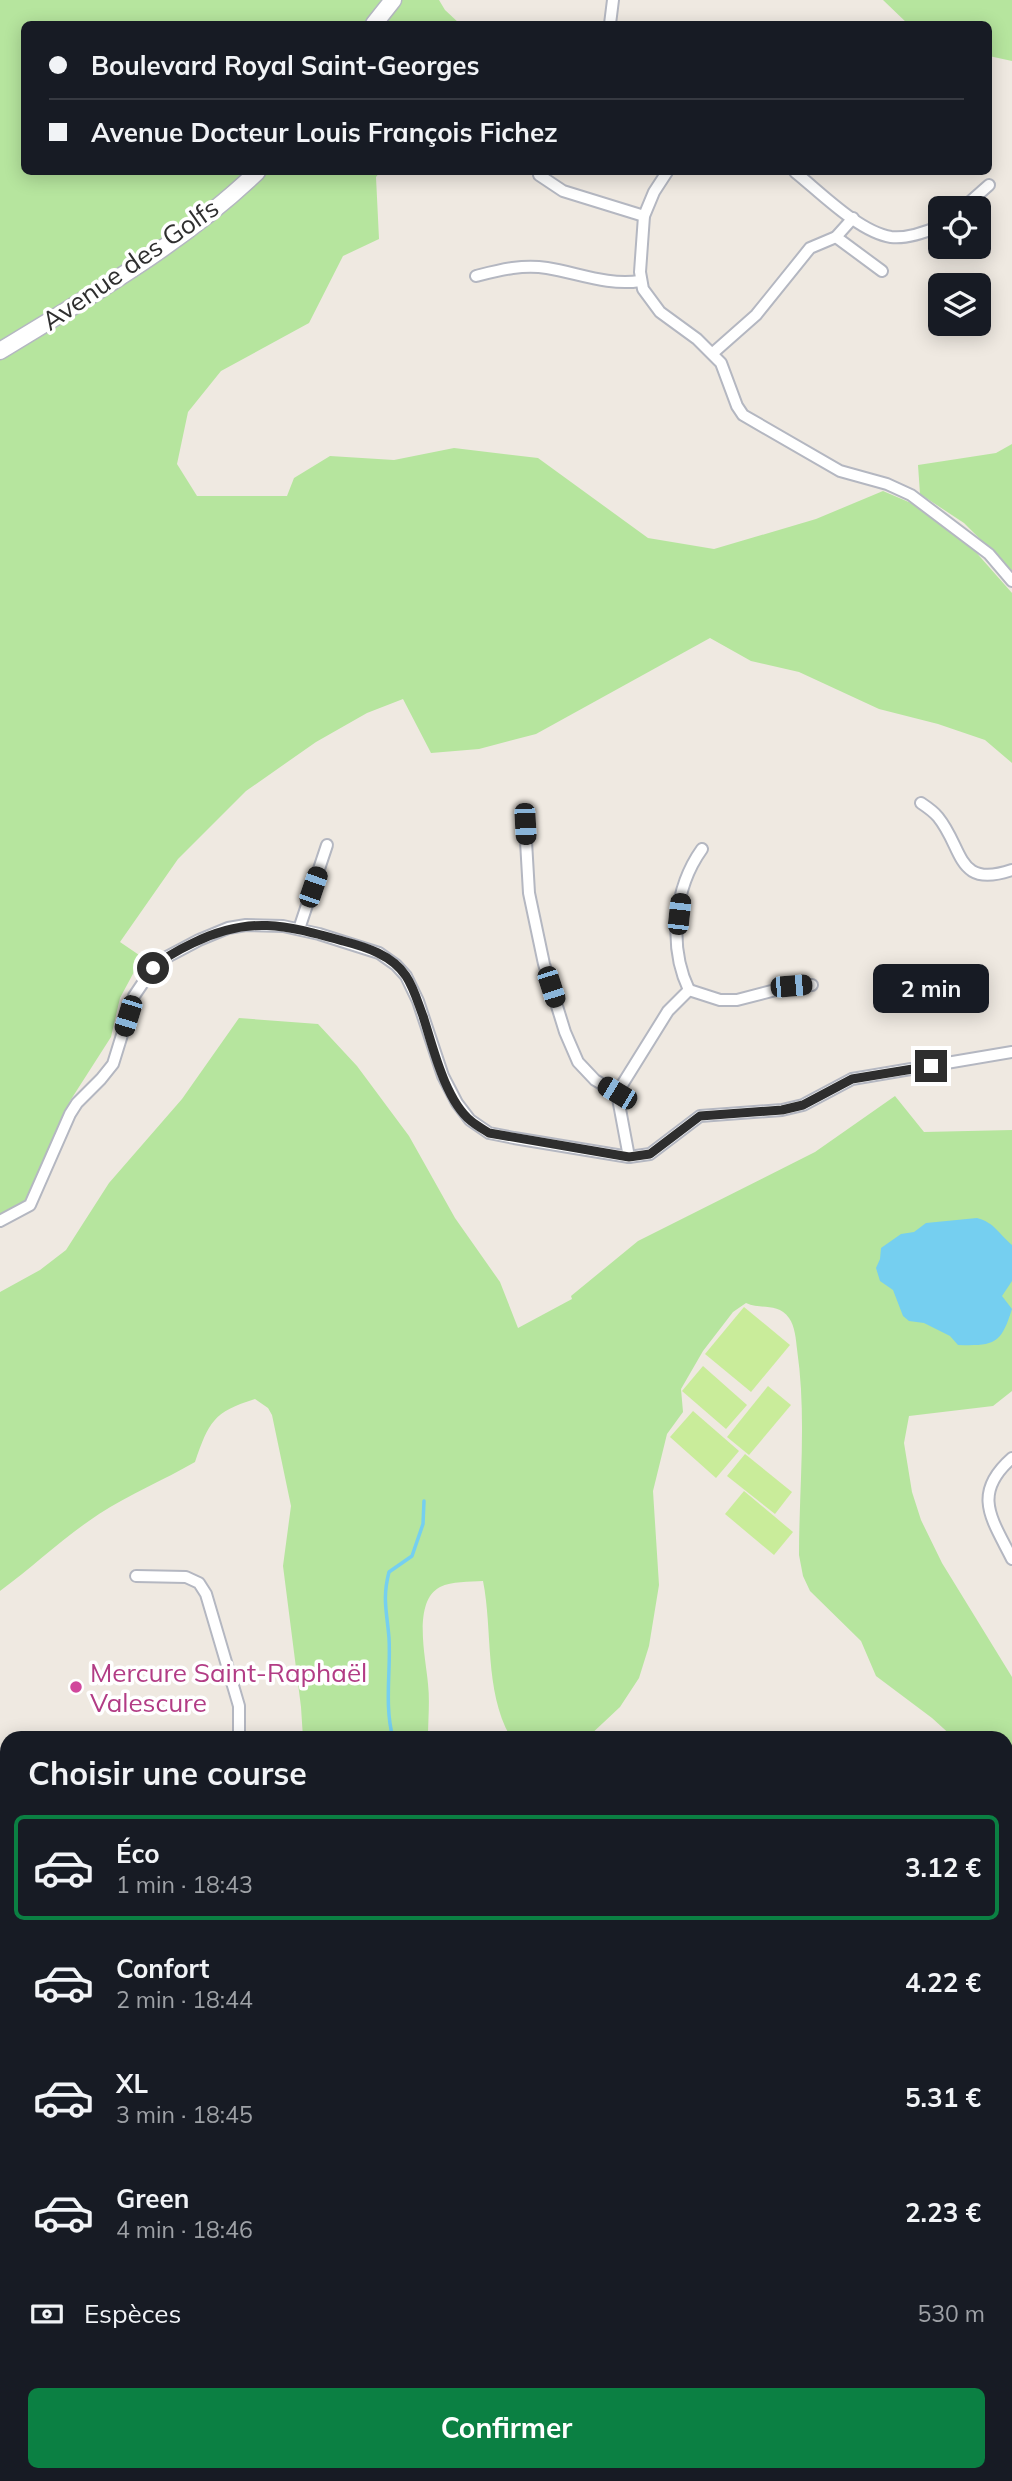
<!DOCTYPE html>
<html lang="fr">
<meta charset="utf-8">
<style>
:root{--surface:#171b24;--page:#20242c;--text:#f1f3f6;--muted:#9ea1a6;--line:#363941;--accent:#0b8043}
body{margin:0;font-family:Mulish,sans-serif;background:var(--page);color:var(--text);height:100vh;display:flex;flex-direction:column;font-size:26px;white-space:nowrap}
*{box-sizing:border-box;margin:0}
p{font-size:23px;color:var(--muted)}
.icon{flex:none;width:38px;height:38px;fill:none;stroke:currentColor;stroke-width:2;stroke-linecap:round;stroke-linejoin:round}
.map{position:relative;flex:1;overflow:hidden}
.drawer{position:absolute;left:0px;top:1731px;width:1013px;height:751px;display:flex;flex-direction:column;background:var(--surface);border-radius:21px 21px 0 0;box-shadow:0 4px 18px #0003}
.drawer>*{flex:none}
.hud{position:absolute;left:21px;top:21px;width:971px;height:154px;border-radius:10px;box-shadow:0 4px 18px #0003;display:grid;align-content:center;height:154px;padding:0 28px;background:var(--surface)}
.buttons{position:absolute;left:928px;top:196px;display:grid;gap:14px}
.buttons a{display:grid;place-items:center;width:63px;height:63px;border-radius:10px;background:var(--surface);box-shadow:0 4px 18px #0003;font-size:35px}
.end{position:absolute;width:32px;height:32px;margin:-16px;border:9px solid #2e2e2e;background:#fff;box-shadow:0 0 0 4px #fff}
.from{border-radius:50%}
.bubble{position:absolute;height:49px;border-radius:10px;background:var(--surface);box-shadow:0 4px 18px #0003;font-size:23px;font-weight:700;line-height:49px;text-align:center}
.car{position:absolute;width:21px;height:42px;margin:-21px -10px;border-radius:9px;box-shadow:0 0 5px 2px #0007;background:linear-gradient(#222 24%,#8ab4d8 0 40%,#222 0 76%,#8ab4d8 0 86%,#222 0)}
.hud b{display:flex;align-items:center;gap:24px;height:66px;font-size:26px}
.hud b+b{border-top:2px solid var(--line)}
.hud i{width:18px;height:18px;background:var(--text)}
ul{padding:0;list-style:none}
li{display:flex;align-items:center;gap:21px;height:105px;margin:0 14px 10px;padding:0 14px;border:4px solid transparent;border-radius:10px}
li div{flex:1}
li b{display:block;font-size:26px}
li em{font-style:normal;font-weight:700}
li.selected{border-color:var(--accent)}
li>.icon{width:63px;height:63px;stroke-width:1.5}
h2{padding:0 28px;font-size:32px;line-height:84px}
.pay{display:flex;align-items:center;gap:18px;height:77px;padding:0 28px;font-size:26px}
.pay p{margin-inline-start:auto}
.action{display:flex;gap:14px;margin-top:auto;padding:14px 28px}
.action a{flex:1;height:80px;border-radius:10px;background:var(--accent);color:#fff;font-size:28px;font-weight:700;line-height:80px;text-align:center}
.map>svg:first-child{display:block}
.green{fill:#b6e59e}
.pitch{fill:#c9ec9a}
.water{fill:#75cff0}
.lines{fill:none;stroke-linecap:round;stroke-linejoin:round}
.stream{stroke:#75cff0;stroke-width:3.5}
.street-casing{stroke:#b4b7c1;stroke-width:14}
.secondary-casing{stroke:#b4b7c1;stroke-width:19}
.street{stroke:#fff;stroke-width:10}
.secondary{stroke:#fff;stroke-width:16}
.route{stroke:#2e2e2e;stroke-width:9}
.hotel-dot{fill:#d1479c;stroke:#fff;stroke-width:2.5}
.labels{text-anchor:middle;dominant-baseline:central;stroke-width:7;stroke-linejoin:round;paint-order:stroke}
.street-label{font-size:26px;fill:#2e2e2e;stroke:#fff}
.hotel-label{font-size:26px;fill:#b23c85;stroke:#fff;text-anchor:start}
</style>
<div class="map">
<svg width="1012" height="2481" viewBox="0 0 1012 2481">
<rect width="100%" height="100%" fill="#efe9e1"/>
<!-- green -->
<g class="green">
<path d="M 0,0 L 439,0 L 445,10 L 460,24 L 24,24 L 24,172 L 380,172 L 376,177 L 379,239 L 343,256 L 309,323 L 221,371 L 188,412 L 177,464 L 197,496 L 287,496 L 294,478 L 330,456 L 394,460 L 454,448 L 538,458 L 648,538 L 714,549 L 816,519 L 883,491 L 911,503 L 974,550 L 1012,593 L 1012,763 L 985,740 L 938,724 L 879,709 L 799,672 L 751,661 L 710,638 L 536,734 L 479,749 L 431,753 L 403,699 L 367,713 L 316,742 L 246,791 L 178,859 L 120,942 L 142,957 L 120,998 L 111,1037 L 70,1101 L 36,1197 L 0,1217 Z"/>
<path d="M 883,0 L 1012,0 L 1012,61 L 989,56 L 989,24 L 908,24 Z"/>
<path d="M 1012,444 L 1012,571 L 964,523 L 920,494 L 918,465 L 996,453 Z"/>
<path d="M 239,1018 L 318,1024 L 357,1066 L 409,1136 L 455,1218 L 500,1282 L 518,1328 L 572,1299 L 571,1296 L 638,1241 L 815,1152 L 895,1096 L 924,1132 L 1012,1130 L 1012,1391 L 993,1406 L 909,1416 L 904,1443 L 912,1492 L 921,1520 L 942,1563 L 1012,1677 L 1012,1808 L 1006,1803 L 1006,1738 L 954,1738 L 932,1718 L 876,1676 L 861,1641 L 810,1591 L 803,1576 L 799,1555 C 799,1487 807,1418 797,1349 C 796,1340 795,1326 789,1318 C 778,1302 761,1310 746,1303 L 733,1312 L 703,1351 L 681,1389 L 683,1412 L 667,1434 L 653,1491 L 659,1585 L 649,1646 L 639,1678 L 620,1707 L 587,1738 L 526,1736 L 511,1738 C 484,1691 493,1631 483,1581 C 469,1582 452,1581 440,1587 C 412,1602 426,1658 428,1684 C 430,1701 428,1720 428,1738 L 303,1738 L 301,1707 L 283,1566 L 291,1506 L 272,1415 L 268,1408 L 255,1399 C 213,1412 209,1422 195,1462 C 164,1480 130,1494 99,1514 C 64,1537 34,1566 0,1591 L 0,1292 L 40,1270 L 66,1250 L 109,1183 L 182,1099 Z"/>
<path d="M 1006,1821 L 1012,1830 L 1012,2156 L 1006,2165 Z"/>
<path d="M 7,2195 L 7,2380 L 0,2376 L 0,2201 Z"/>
</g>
<!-- pitch -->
<g class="pitch">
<path d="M 744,1307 L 790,1345 L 751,1392 L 705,1354 Z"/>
<path d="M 703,1366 L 747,1405 L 726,1429 L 682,1391 Z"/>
<path d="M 768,1386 L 791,1405 L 749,1455 L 727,1437 Z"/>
<path d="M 693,1411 L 739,1451 L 716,1478 L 670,1437 Z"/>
<path d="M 745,1454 L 792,1492 L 775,1514 L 727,1476 Z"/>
<path d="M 744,1491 L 793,1532 L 774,1555 L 725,1514 Z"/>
</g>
<!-- water -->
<path class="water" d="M 977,1218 C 995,1223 998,1233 1012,1245 L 1012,1281 L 1002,1296 L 1012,1309 C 1001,1344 995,1346 958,1345 L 950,1336 L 924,1323 L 909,1321 L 903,1316 L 893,1290 L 880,1281 L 876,1268 L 880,1259 L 881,1248 L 901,1234 L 914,1232 L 926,1223 Z"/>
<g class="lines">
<!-- stream -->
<g class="stream">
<path d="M 393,1738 C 384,1705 391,1671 389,1638 C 387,1612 382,1599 389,1572 L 412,1556 L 423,1524 L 424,1501"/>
<path d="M 1006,2419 L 1012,2419"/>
<path d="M 371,2474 L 373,2481"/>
</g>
<!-- street casing -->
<g class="street-casing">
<g id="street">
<path d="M 610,24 L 613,0"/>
<path d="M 667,172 L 654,192 L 644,216 L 640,272 L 643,289 L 660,312 L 697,339 L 721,363 L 737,406 L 743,415 L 840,471 L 887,484 L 911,495 L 989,554 L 1012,581"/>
<path d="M 795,172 C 820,192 859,232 891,237 C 907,239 926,232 940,226"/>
<path d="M 539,175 L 563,191 L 644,216"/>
<path d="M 963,208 L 989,185"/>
<path d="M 836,237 L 882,271"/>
<path d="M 476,276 C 500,270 522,264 547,268 C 578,273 608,286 640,281"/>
<path d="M 713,353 L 756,315 L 810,248 L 836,237 L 853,218"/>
<path d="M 921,803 C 927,807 934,812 938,817 C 964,849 956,889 1012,870"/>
<path d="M 525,824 L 529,893 L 544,964 L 565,1032 L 578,1062 L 595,1080 L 617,1093 L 629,1157"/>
<path d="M 299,929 L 327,845"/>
<path d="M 689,990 L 720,1000 L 737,1000 L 791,986 L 812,985"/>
<path d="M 617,1093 L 668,1011 L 689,990 C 668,946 674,888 702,849"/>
<path d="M 0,1221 L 30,1205 L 70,1114 L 77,1103 L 101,1079 L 113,1064 L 134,996 L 153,968 L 163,959 L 199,940 L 228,928 L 246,925 L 283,926 L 319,934 L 379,953 L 396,965 L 406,976 L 418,1001 L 443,1076 L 457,1103 L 470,1120 L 489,1133 L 514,1138 L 629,1157 L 650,1154 L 700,1116 L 782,1110 L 803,1105 L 852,1079 L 1012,1052"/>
<path d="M 1012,1458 C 971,1494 992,1519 1012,1559"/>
<path d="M 136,1576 L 186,1577 L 199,1583 L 206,1594 L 239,1706 L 239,1738"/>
<path d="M 0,1784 L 7,1796"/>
<path d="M 1006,1811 L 1012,1818"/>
<path d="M 1006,2315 L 1012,2309"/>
<path d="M 484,2474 L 488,2481"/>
<path d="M 597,2474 L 598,2481"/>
<path d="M 987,2474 L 989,2481"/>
<path d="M 338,2481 L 340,2474"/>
</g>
</g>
<!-- secondary casing -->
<g class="secondary-casing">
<g id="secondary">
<path d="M 374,24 L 393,0"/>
<path d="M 0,351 C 88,297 182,244 257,172"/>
</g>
</g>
<!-- street -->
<use href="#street" class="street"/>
<!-- secondary -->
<use href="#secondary" class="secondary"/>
</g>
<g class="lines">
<!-- route -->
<path class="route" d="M 153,968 C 165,957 178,950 193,943 C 250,915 285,925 343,941 C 366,947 392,955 406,976 C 414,988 418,1003 423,1016 C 433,1047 445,1100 471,1121 C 477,1126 483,1129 489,1133 L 629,1157 L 650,1154 L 700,1116 L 782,1110 L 803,1105 L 852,1079 L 931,1066"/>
</g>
<!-- markers -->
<circle class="hotel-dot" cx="76" cy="1687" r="7"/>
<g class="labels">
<!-- street labels -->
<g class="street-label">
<text transform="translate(130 264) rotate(-35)">Avenue des Golfs</text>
</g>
<!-- hotel labels -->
<g class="hotel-label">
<text x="90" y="1672">Mercure Saint-Raphaël<tspan x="90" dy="30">Valescure</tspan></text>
</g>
</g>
</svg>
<div class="buttons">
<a><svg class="icon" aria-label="locate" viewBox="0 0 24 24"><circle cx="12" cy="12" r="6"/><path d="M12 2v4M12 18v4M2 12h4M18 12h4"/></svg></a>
<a><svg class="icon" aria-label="layers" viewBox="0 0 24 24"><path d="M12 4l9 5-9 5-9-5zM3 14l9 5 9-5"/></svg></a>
</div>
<i class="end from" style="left:153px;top:968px"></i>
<i class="end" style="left:931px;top:1066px"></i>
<div class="bubble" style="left:873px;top:964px;width:116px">2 min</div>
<i class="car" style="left:525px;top:824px;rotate:177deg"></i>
<i class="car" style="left:313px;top:887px;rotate:19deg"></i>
<i class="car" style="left:679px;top:914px;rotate:6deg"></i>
<i class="car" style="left:791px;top:986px;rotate:85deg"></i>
<i class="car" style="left:551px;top:987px;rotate:162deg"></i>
<i class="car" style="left:128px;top:1016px;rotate:197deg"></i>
<i class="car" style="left:617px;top:1093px;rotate:301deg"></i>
<div class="hud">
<b><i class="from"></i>Boulevard Royal Saint-Georges</b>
<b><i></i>Avenue Docteur Louis François Fichez</b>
</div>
<section class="drawer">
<h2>Choisir une course</h2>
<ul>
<li class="selected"><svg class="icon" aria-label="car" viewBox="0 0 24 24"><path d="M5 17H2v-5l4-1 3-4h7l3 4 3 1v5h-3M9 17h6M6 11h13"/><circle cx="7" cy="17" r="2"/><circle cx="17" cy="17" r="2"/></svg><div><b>Éco</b><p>1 min · 18:43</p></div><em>3.12 €</em></li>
<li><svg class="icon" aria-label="car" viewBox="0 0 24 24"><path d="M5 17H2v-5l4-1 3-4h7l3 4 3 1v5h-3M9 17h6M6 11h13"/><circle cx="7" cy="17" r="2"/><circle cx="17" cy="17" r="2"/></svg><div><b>Confort</b><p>2 min · 18:44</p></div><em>4.22 €</em></li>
<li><svg class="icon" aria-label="car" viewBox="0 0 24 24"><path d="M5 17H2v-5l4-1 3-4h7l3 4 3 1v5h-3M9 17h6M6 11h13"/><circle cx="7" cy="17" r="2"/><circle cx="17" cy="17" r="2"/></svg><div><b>XL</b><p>3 min · 18:45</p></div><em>5.31 €</em></li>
<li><svg class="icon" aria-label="car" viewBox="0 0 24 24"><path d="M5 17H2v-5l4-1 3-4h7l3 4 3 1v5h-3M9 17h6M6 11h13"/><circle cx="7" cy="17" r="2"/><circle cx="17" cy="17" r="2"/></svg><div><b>Green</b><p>4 min · 18:46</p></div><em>2.23 €</em></li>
</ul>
<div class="pay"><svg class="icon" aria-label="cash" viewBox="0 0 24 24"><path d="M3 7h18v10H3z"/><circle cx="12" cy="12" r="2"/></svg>Espèces<p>530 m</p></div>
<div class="action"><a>Confirmer</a></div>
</section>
</div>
